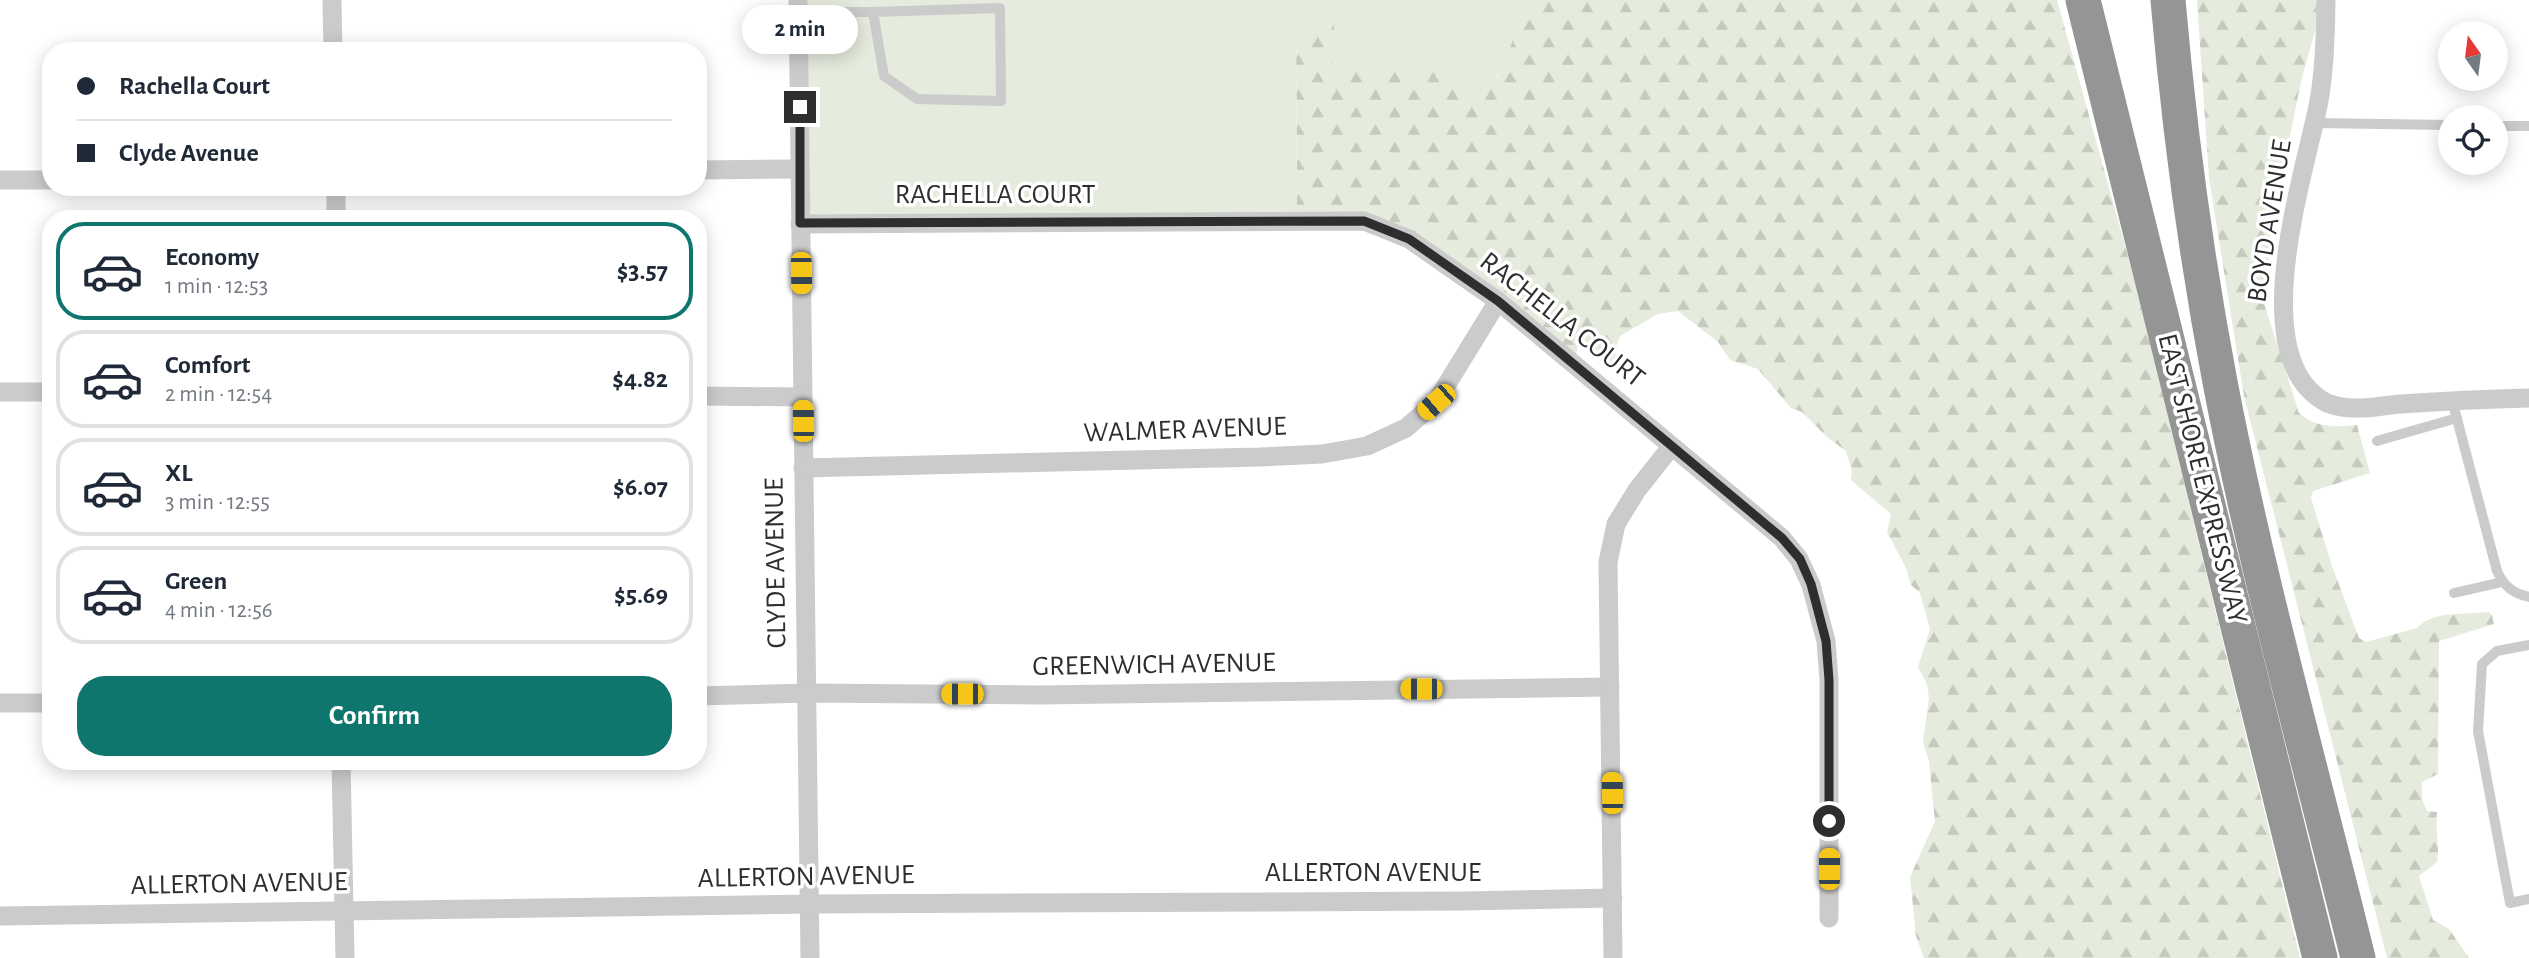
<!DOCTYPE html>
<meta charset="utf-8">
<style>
:root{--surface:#fff;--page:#f6f6f7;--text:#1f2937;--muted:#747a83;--line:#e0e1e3;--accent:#0f766e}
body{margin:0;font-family:"Alegreya Sans",sans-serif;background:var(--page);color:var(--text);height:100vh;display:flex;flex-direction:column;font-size:26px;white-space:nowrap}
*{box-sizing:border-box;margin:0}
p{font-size:23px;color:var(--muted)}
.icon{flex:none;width:38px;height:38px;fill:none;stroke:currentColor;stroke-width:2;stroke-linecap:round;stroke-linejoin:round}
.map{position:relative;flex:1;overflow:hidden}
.drawer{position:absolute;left:42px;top:210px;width:665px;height:560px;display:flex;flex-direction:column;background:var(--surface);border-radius:28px;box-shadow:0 4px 18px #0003}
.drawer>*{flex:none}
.guide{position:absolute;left:42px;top:42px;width:665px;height:154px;border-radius:28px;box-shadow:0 4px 18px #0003;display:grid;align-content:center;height:154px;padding:0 35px;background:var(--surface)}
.needle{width:46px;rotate:346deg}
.buttons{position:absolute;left:2438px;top:21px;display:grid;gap:14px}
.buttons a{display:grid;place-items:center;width:70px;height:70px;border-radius:50%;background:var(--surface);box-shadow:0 4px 18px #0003;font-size:35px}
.end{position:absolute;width:32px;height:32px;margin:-16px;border:9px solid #2e2e2e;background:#fff;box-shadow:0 0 0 4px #fff}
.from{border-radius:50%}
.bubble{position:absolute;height:49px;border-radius:24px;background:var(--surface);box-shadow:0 4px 18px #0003;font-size:23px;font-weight:700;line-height:49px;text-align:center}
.car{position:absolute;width:21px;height:42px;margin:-21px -10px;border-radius:9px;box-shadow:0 0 5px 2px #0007;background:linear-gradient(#f5c518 24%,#345 0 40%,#f5c518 0 76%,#345 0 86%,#f5c518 0)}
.guide b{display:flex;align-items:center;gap:24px;height:66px;font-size:26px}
.guide b+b{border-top:2px solid var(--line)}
.guide i{width:18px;height:18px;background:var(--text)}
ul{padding:12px 0 0;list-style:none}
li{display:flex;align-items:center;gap:21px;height:98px;margin:0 14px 10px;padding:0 21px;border:4px solid var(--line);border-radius:28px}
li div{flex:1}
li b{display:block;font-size:26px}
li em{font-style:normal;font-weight:700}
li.selected{border-color:var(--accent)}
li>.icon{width:63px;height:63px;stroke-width:1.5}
.primary-button{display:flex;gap:14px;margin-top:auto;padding:14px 35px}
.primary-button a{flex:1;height:80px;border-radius:28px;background:var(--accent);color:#fff;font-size:28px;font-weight:700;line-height:80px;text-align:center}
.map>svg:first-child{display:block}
.forest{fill:url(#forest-firs)}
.green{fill:#e5ebdd}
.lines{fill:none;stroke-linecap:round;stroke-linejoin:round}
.lane{stroke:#cbcbcb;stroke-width:10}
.street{stroke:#cbcbcb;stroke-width:19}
.highway{stroke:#959595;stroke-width:35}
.route{stroke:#2e2e2e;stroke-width:9}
.labels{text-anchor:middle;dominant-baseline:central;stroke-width:7;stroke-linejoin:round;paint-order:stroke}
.street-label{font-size:28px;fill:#2e2e2e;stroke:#fff}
</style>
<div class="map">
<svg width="2529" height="958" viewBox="0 0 2529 958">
<defs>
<pattern id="forest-firs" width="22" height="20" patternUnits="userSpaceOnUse" patternTransform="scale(1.75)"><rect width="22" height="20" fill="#e5ebdd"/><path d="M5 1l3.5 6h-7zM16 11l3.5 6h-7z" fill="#c5cabe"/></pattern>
</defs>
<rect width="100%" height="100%" fill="#fff"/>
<!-- forest -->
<g class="forest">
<path d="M 1522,0 L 2057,0 L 2136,285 L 2300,958 L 1924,958 L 1916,936 L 1910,877 L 1935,821 L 1929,761 L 1923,742 L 1929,698 L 1927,684 L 1918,667 L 1930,629 L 1920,593 L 1911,585 L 1906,568 L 1887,532 L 1891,514 L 1851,480 L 1852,471 L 1846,451 L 1827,437 L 1802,412 L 1791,408 L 1758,369 L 1730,360 L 1718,342 L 1678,311 L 1658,314 L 1620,336 L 1615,350 L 1618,369 C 1604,363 1595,348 1578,345 L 1576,355 L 1370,213 L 1297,212 L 1296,36 L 1338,5 L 1497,77 L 1507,55 Z"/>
<path d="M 2197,0 L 2324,0 L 2302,77 L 2273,219 L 2264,303 L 2299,413 C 2315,428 2336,427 2357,425 L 2370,473 L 2313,491 L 2311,498 L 2332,566 L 2359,638 L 2366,642 L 2417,628 C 2434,610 2464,615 2488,612 L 2492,615 L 2494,624 L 2439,641 L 2438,774 L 2422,782 L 2422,799 L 2427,811 L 2437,812 C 2435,829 2440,845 2437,862 L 2419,876 L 2433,920 L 2449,929 L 2469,958 L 2387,958 L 2244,396 L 2209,178 Z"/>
</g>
<!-- green -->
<path class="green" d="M 797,0 L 1522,0 C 1517,30 1508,64 1488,88 L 1470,91 L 1451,73 L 1332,68 L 1335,8 L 1296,36 L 1297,212 L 811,223 Z"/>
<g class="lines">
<!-- lane -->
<g class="lane">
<path d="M 798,12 L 873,12 L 884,76 L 917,99 L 1001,101 L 1000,8 L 873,12"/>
<path d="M 2314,123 L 2450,125"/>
<path d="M 2496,126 L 2529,126"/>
<path d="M 2452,400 L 2497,571 C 2504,586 2512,593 2529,597"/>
<path d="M 2377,441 L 2457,418"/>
<path d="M 2454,593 L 2502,582"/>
<path d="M 2529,645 L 2497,651 L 2482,664 L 2478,731 L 2510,903 L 2529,899"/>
</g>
<!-- street -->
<g class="street">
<path d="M 332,0 L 333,51"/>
<path d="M 798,0 L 810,958"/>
<path d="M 2326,0 C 2326,30 2324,77 2318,106 C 2304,176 2243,360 2327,403 C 2334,406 2346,408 2353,408 C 2369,409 2385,405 2401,404 C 2444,401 2486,399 2529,398"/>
<path d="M 698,170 L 800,169"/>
<path d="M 0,180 L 51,180"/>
<path d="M 336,187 L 336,219"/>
<path d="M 800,224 L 1364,221 L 1409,239 L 1498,301 L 1782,538 L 1799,559 L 1811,585 L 1826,641 L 1829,680 L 1829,918"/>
<path d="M 0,392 L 51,392"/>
<path d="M 698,396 L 802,397"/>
<path d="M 803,468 L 1260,457 L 1322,454 L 1367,446 L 1406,428 L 1436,402 L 1498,301"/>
<path d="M 698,696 L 807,693 L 1040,695 L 1610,687"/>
<path d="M 0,703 L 51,703"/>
<path d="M 341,761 L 345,958"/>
<path d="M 0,916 L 810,904 L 1464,901 L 1613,898"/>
<path d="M 1613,958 L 1608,562 L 1616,524 L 1637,490 L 1671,447"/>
</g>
<!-- highway -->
<g class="highway">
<path d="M 2083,0 L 2320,958"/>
<path d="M 2168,0 C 2179,128 2196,256 2220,382 C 2257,576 2311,767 2358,958"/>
</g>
</g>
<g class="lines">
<!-- route -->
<path class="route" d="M 800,107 L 800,223 L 1364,221 L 1409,239 L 1498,301 L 1782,538 L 1800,559 L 1811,584 L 1826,641 L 1829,680 L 1829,821"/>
</g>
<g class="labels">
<!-- street labels -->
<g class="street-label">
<text x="995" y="195">RACHELLA COURT</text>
<text transform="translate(2270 221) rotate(-81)">BOYD AVENUE</text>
<text transform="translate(1562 320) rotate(38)">RACHELLA COURT</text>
<text transform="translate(1185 430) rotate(-2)">WALMER AVENUE</text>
<text transform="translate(2202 479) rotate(76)">EAST SHORE EXPRESSWAY</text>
<text transform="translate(776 563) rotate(-91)">CLYDE AVENUE</text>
<text transform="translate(1154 665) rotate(-1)">GREENWICH AVENUE</text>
<text x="1373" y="873">ALLERTON AVENUE</text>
<text transform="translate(806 877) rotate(-1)">ALLERTON AVENUE</text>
<text transform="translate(239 884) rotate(-1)">ALLERTON AVENUE</text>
</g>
</g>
</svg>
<div class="buttons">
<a><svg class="needle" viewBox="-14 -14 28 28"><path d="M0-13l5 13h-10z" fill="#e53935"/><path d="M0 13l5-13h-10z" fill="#747a83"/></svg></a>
<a><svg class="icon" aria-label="locate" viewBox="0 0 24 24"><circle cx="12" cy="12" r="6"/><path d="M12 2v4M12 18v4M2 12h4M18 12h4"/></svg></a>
</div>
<i class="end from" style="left:1829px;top:821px"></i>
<i class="end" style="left:800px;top:107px"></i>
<div class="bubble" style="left:742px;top:5px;width:116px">2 min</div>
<i class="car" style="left:801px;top:273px;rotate:179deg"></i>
<i class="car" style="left:1436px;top:402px;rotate:229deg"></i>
<i class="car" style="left:803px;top:421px;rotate:359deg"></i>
<i class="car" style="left:1421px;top:689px;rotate:270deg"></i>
<i class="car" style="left:962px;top:694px;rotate:270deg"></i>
<i class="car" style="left:1612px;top:793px;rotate:359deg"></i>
<i class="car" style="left:1829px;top:869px;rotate:0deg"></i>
<div class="guide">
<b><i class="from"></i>Rachella Court</b>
<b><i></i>Clyde Avenue</b>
</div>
<section class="drawer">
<ul>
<li class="selected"><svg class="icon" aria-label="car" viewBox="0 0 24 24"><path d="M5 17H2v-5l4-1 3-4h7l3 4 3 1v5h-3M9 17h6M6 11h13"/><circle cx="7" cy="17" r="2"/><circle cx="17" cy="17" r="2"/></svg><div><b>Economy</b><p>1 min · 12:53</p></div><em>$3.57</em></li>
<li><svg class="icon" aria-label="car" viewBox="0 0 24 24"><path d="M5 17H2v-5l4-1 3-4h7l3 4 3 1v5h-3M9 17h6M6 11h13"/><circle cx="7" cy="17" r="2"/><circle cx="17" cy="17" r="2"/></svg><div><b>Comfort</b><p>2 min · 12:54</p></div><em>$4.82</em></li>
<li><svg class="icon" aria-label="car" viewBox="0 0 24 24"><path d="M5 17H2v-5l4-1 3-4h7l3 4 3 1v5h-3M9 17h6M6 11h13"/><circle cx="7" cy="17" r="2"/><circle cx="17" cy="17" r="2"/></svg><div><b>XL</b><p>3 min · 12:55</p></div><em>$6.07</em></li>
<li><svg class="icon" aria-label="car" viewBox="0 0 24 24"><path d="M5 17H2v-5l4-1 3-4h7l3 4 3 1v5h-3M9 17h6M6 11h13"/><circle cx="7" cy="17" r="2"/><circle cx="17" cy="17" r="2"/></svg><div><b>Green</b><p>4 min · 12:56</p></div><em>$5.69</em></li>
</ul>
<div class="primary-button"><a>Confirm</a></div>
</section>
</div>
